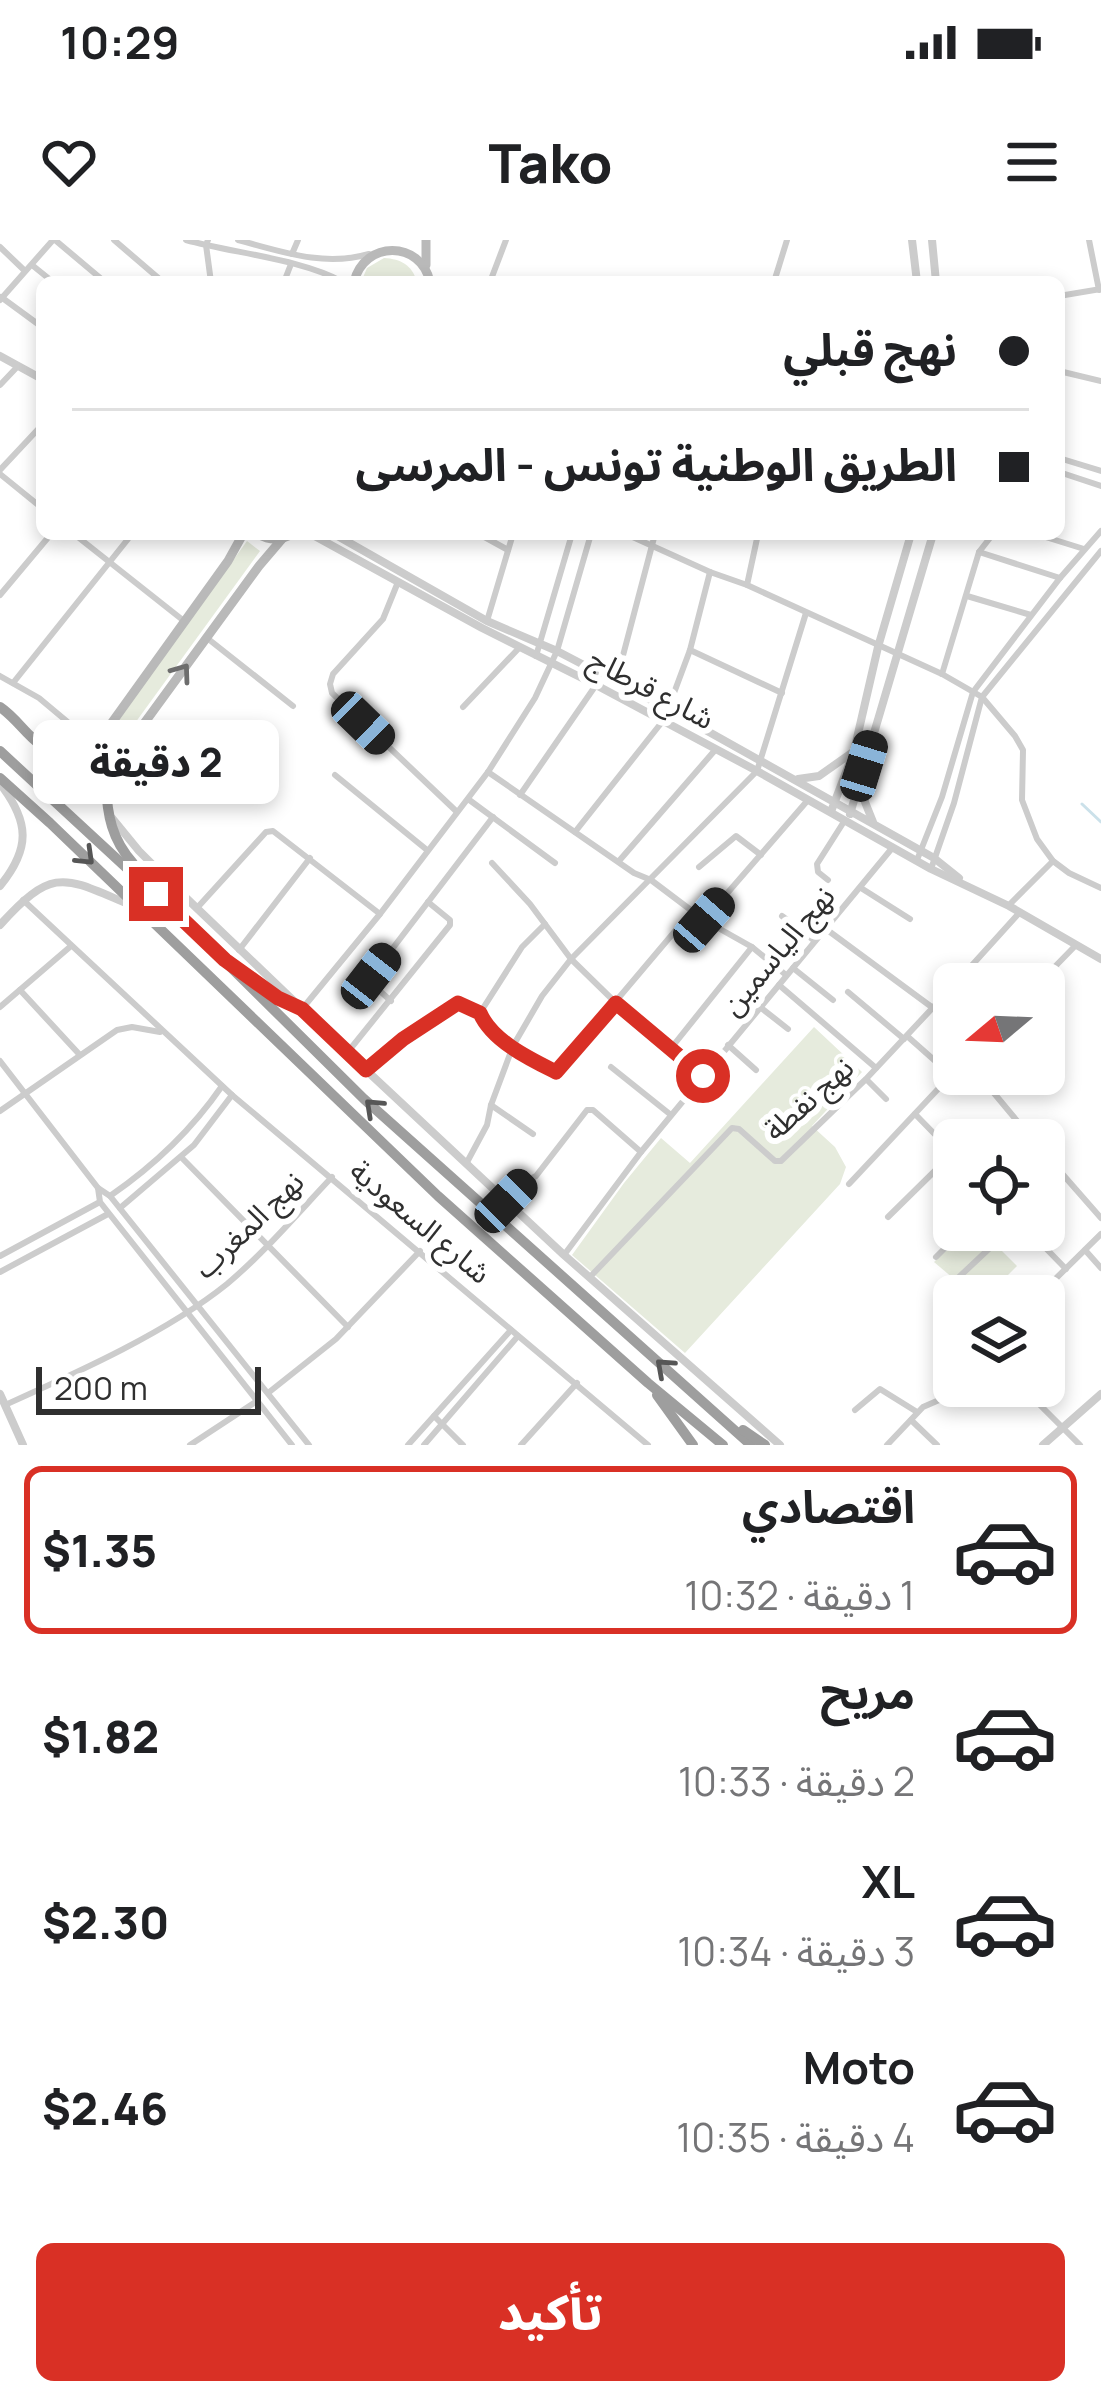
<!DOCTYPE html>
<html lang="ar">
<meta charset="utf-8">
<style>
:root{--surface:#fff;--page:#f2f2f2;--text:#202124;--muted:#757577;--line:#e0e0e0;--accent:#d93025}
body{margin:0;font-family:Manrope,"Noto Sans Arabic",sans-serif;background:var(--page);color:var(--text);direction:rtl;height:100vh;display:flex;flex-direction:column;font-size:45px;white-space:nowrap}
*{box-sizing:border-box;margin:0}
p{font-size:39px;color:var(--muted)}
.icon{flex:none;width:66px;height:66px;fill:none;stroke:currentColor;stroke-width:2;stroke-linecap:round;stroke-linejoin:round}
.map{position:relative;height:1205px;overflow:hidden;direction:ltr}
.sheet{display:flex;flex-direction:column;background:var(--surface);flex:1}
.sheet>*{flex:none}
.hud{position:absolute;left:36px;top:36px;width:1029px;height:264px;border-radius:18px;box-shadow:0 6px 18px #0003;direction:rtl;display:grid;align-content:center;height:264px;padding:0 36px;background:var(--surface)}
.needle{width:78px;rotate:251deg}
.fabs{position:absolute;left:933px;top:723px;display:grid;gap:24px}
.fabs a{display:grid;place-items:center;width:132px;height:132px;border-radius:18px;background:var(--surface);box-shadow:0 6px 18px #0003;font-size:60px}
.scale{position:absolute;left:36px;bottom:30px;width:225px;box-sizing:border-box;padding-left:12px;border:6px solid #2f2f2f;border-top:0;font-size:33px;line-height:42px;white-space:nowrap;color:#2f2f2f;-webkit-text-stroke:9px #fff;paint-order:stroke}
.end{position:absolute;width:54px;height:54px;margin:-27px;border:15px solid #d93025;background:#fff;box-shadow:0 0 0 6px #fff}
.from{border-radius:50%}
.bubble{position:absolute;height:84px;border-radius:18px;background:var(--surface);box-shadow:0 6px 18px #0003;font-size:39px;font-weight:800;line-height:84px;text-align:center;direction:rtl}
.car{position:absolute;width:36px;height:72px;margin:-36px -18px;border-radius:15px;box-shadow:0 0 9px 3px #0007;background:linear-gradient(#222 24%,#8ab4d8 0 40%,#222 0 76%,#8ab4d8 0 86%,#222 0)}
.hud b{display:flex;align-items:center;gap:42px;height:114px;font-size:45px}
.hud b+b{border-top:3px solid var(--line)}
.hud i{width:30px;height:30px;background:var(--text)}
ul{padding:21px 0 0;list-style:none}
li{display:flex;align-items:center;gap:36px;height:168px;margin:0 24px 18px;padding:0 12px;border:6px solid transparent;border-radius:18px}
li div{flex:1}
li b{display:block;font-size:45px}
li em{font-style:normal;font-weight:800}
li.on{border-color:var(--accent)}
li>.icon{width:108px;height:108px;stroke-width:1.5}
.cta{display:flex;gap:24px;margin-top:auto;padding:24px 36px}
.cta a{flex:1;height:138px;border-radius:18px;background:var(--accent);color:#fff;font-size:48px;font-weight:800;line-height:138px;text-align:center}
.status{display:flex;justify-content:space-between;align-items:center;height:84px;padding:0 60px;background:var(--surface);direction:ltr}
.status svg{height:33px;fill:currentColor}
header{display:flex;justify-content:space-between;align-items:center;height:156px;padding:0 36px;background:var(--surface);font-size:54px;font-weight:800}
.map>svg:first-child{display:block}
.green{fill:#e6ebdd}
.lines{fill:none;stroke-linecap:round;stroke-linejoin:round}
.stream{stroke:#cbe1ea;stroke-width:3}
.minor{stroke:#ccc;stroke-width:6}
.tertiary{stroke:#ccc;stroke-width:8}
.secondary{stroke:#b9b9b9;stroke-width:9}
.trunk{stroke:#9e9e9e;stroke-width:10}
.oneway{stroke:#6d6d6d}
.oneway2{stroke:#565656}
.route{stroke:#d93025;stroke-width:15}
.labels{text-anchor:middle;dominant-baseline:central;stroke-width:12;stroke-linejoin:round;paint-order:stroke}
.street-label{font-size:30px;fill:#2f2f2f;stroke:#fff}
</style>
<div class="status"><b>10:29</b><svg viewBox="0 0 49 12"><path d="M0 12V9h3v3zM5 12V6h3v6zM10 12V3h3v9zM15 12V0h3v12zM26 1h20v11H26zM47 4h2v5h-2z"/></svg></div>
<header><svg class="icon" aria-label="menu" viewBox="0 0 24 24"><path d="M4 6h16M4 12h16M4 18h16"/></svg>Tako<svg class="icon" aria-label="heart" viewBox="0 0 24 24"><path d="M12 20l-8-8c-3-5 5-10 8-4 3-6 11-1 8 4z"/></svg></header>
<div class="map">
<svg width="1101" height="1205" viewBox="0 0 1101 1205">
<rect width="100%" height="100%" fill="#fff"/>
<!-- green -->
<g class="green">
<path d="M 384,18 C 401,19 412,25 417,42 L 361,42 L 367,28 Z"/>
<path d="M 247,301 L 260,311 L 114,512 L 101,503 Z"/>
<path d="M 814,787 L 862,832 L 812,886 L 835,907 L 846,927 L 840,944 L 685,1113 L 572,1015 L 624,943 L 661,898 L 690,923 Z"/>
<path d="M 968,990 L 981,990 L 1017,1026 L 987,1056 L 974,1056 L 934,1022 Z"/>
</g>
<g class="lines">
<!-- stream -->
<path class="stream" d="M 1082,564 L 1101,582"/>
<!-- minor -->
<g class="minor">
<path d="M 55,0 L 105,42"/>
<path d="M 114,0 L 163,42"/>
<path d="M 186,0 C 233,13 302,19 343,42"/>
<path d="M 208,0 L 206,5 L 211,42"/>
<path d="M 238,0 C 283,12 324,27 369,14"/>
<path d="M 1089,0 L 1099,50"/>
<path d="M 0,7 L 25,31"/>
<path d="M 292,14 L 298,0"/>
<path d="M 32,25 L 53,42"/>
<path d="M 284,42 L 291,24"/>
<path d="M 490,42 L 506,0"/>
<path d="M 774,42 L 787,0"/>
<path d="M 1059,56 L 1101,49"/>
<path d="M 1,57 L 42,87"/>
<path d="M 0,60 L 53,0"/>
<path d="M 1059,131 L 1101,141"/>
<path d="M 0,145 L 18,126"/>
<path d="M 1059,218 L 1101,231"/>
<path d="M 0,230 L 42,185"/>
<path d="M 1059,232 L 1101,246"/>
<path d="M 0,234 L 42,268"/>
<path d="M 74,294 L 184,381"/>
<path d="M 479,294 L 508,310"/>
<path d="M 626,294 L 710,332 L 747,345 L 942,434 L 982,457 L 1015,496 L 1023,510 L 1022,560 L 1037,599 L 1053,621 L 1069,633 L 1101,648"/>
<path d="M 1036,294 L 1084,309"/>
<path d="M 979,312 L 1060,338"/>
<path d="M 398,342 L 383,379 L 333,434 L 330,444 L 332,453 L 456,571"/>
<path d="M 747,345 L 758,294"/>
<path d="M 0,355 L 51,294"/>
<path d="M 967,356 L 1031,375"/>
<path d="M 487,381 L 513,294"/>
<path d="M 207,398 L 293,466"/>
<path d="M 690,410 L 782,453"/>
<path d="M 536,416 L 572,294"/>
<path d="M 942,434 L 979,312 L 993,294"/>
<path d="M 0,436 L 39,458 L 88,499"/>
<path d="M 616,442 L 655,294"/>
<path d="M 13,443 L 132,294"/>
<path d="M 463,467 L 519,408"/>
<path d="M 668,469 L 690,410 L 710,332"/>
<path d="M 67,483 L 73,504"/>
<path d="M 488,532 L 634,633 L 651,640 L 704,680 L 752,707 L 786,735"/>
<path d="M 335,535 L 427,610"/>
<path d="M 520,555 L 596,445"/>
<path d="M 468,559 L 555,623"/>
<path d="M 575,592 L 662,482"/>
<path d="M 917,620 L 942,557 L 973,452 L 1060,338 L 1101,291"/>
<path d="M 619,621 L 716,509"/>
<path d="M 492,623 L 530,664 L 571,719 L 616,763 L 703,836"/>
<path d="M 699,627 L 736,596 L 761,615"/>
<path d="M 931,629 L 954,563 L 982,457 L 1101,311"/>
<path d="M 828,640 L 818,632 L 817,624 L 845,580"/>
<path d="M 861,648 L 910,679"/>
<path d="M 23,660 L 232,855 L 648,1205"/>
<path d="M 1009,665 L 1053,621"/>
<path d="M 197,668 L 266,592 L 273,591 L 380,674"/>
<path d="M 782,676 L 815,701"/>
<path d="M 704,680 L 808,560"/>
<path d="M 826,689 L 933,768"/>
<path d="M 239,710 L 310,618"/>
<path d="M 793,728 L 833,760"/>
<path d="M 955,744 L 1020,672"/>
<path d="M 1038,744 L 1076,705"/>
<path d="M 779,745 L 876,828"/>
<path d="M 20,750 L 79,814"/>
<path d="M 848,752 L 904,799"/>
<path d="M 391,761 L 371,743 L 370,738 L 493,577"/>
<path d="M 0,767 L 71,706"/>
<path d="M 760,767 L 788,789"/>
<path d="M 302,769 L 380,674 L 488,532 L 535,458 L 557,411 L 591,294"/>
<path d="M 480,773 L 522,707 L 545,684"/>
<path d="M 907,796 L 951,835"/>
<path d="M 728,805 L 756,830"/>
<path d="M 672,807 L 752,707"/>
<path d="M 347,813 L 450,685 L 450,680 L 428,662"/>
<path d="M 0,821 L 98,948 L 110,956 L 309,1205"/>
<path d="M 611,827 L 671,875"/>
<path d="M 366,830 L 403,799 L 458,763 L 480,773 C 493,801 530,818 556,832 L 692,671"/>
<path d="M 978,834 L 1033,900"/>
<path d="M 867,840 L 886,859"/>
<path d="M 491,865 L 533,894"/>
<path d="M 0,871 L 117,790 L 132,787 L 160,792"/>
<path d="M 915,874 L 954,914"/>
<path d="M 1044,913 L 1101,978"/>
<path d="M 181,917 L 348,1087"/>
<path d="M 466,924 L 487,885 L 491,865 L 513,806 L 542,756 L 571,719 L 757,531 L 806,373"/>
<path d="M 849,944 L 954,832"/>
<path d="M 98,948 L 100,962 L 292,1205"/>
<path d="M 110,956 C 155,925 191,891 222,846"/>
<path d="M 506,960 L 523,943 L 536,936 L 587,870 L 593,870 L 641,912"/>
<path d="M 120,968 L 194,905 L 232,855"/>
<path d="M 888,977 L 953,913"/>
<path d="M 1028,990 L 1066,1029"/>
<path d="M 1085,1010 L 1101,1028"/>
<path d="M 564,1015 L 641,912 L 893,607"/>
<path d="M 0,1016 L 98,963"/>
<path d="M 936,1017 L 963,990"/>
<path d="M 0,1032 L 108,974"/>
<path d="M 590,1037 L 732,888 L 739,889 L 775,921 L 781,921 L 866,839 L 954,745"/>
<path d="M 959,1037 L 1009,990"/>
<path d="M 1038,1056 L 1101,994"/>
<path d="M 946,1072 L 954,1079"/>
<path d="M 1021,1146 L 1080,1205"/>
<path d="M 268,1153 L 336,1099 L 420,1011"/>
<path d="M 5,1165 C 76,1133 166,1093 227,1044 C 265,1012 298,973 332,937"/>
<path d="M 855,1170 L 880,1149 L 917,1172"/>
<path d="M 434,1176 L 463,1205"/>
<path d="M 911,1180 L 937,1205"/>
<path d="M 190,1205 L 257,1161"/>
<path d="M 408,1205 L 511,1090"/>
<path d="M 424,1205 L 518,1096"/>
<path d="M 521,1205 L 577,1143"/>
<path d="M 887,1205 L 923,1167 L 946,1157 L 956,1146"/>
</g>
<!-- tertiary -->
<g class="tertiary">
<path d="M 912,0 L 917,42"/>
<path d="M 932,0 L 936,42"/>
<path d="M 0,116 L 42,139"/>
<path d="M 311,294 L 482,388 L 596,445 L 757,531 L 931,629 L 1009,666 L 1101,719"/>
<path d="M 334,294 L 487,381 L 557,411 L 668,469 L 934,618 L 959,638"/>
<path d="M 864,538 L 865,562 L 873,582"/>
<path d="M 798,539 L 819,536 L 853,512"/>
<path d="M 832,569 L 854,511 L 878,407 L 911,294"/>
<path d="M 850,574 L 933,294"/>
<path d="M 112,578 L 139,611 L 182,654 L 366,830 L 564,1015 L 780,1205"/>
<path d="M 0,646 C 31,608 29,582 1,545"/>
<path d="M 0,685 C 55,624 65,638 133,666"/>
<path d="M 0,1154 L 23,1205"/>
<path d="M 1043,1205 L 1101,1154"/>
</g>
<!-- secondary -->
<g class="secondary">
<path d="M 426,0 L 426,25"/>
<path d="M 354,42 C 364,0 421,0 430,42"/>
<path d="M 258,294 C 270,301 280,301 292,294"/>
<circle cx="88" cy="525" r="26"/>
<path d="M 98,502 L 228,321 L 243,294"/>
<path d="M 113,526 L 259,326 L 282,299"/>
</g>
<!-- trunk -->
<g class="trunk">
<path d="M 0,467 C 24,483 34,513 66,512"/>
<path d="M 0,511 L 183,680 L 364,859 L 751,1205"/>
<path d="M 0,538 L 50,583 L 438,956 L 648,1143 L 723,1205"/>
<path d="M 106,544 C 107,575 112,600 133,623"/>
<path d="M 254,741 L 278,758 L 302,769"/>
<path d="M 657,1155 L 693,1205"/>
<path d="M 743,1190 L 765,1205"/>
</g>
</g>
<!-- one-way arrows -->
<defs><path id="oneway-chevron" d="M-2-3.5L2.5 0L-2 3.5" fill="none" stroke-width="1.6" stroke-linecap="round" stroke-linejoin="round" transform="scale(3)"/></defs>
<use class="oneway" href="#oneway-chevron" transform="translate(182 432) rotate(-54)"/>
<g class="oneway2">
<use href="#oneway-chevron" transform="translate(86 617) rotate(44)"/>
<use href="#oneway-chevron" transform="translate(373 867) rotate(-137)"/>
<use href="#oneway-chevron" transform="translate(664 1127) rotate(-138)"/>
</g>
<g class="lines">
<!-- route -->
<path class="route" d="M 156,654 L 225,720 L 278,758 L 302,769 L 366,830 L 403,799 L 458,763 L 480,773 C 492,801 530,819 556,832 L 616,763 L 703,836"/>
</g>
<g class="labels">
<!-- street labels -->
<g class="street-label">
<text transform="translate(652 448) rotate(28)">شارع قرطاج</text>
<text transform="translate(777 710) rotate(-50)">نهج الياسمين</text>
<text transform="translate(808 858) rotate(-42)">نهج نفطة</text>
<text transform="translate(421 981) rotate(40)">شارع السعودية</text>
<text transform="translate(248 984) rotate(-44)">نهج المغرب</text>
</g>
</g>
</svg>
<div class="fabs">
<a><svg class="needle" viewBox="-14 -14 28 28"><path d="M0-13l5 13h-10z" fill="#e53935"/><path d="M0 13l5-13h-10z" fill="#757577"/></svg></a>
<a><svg class="icon" aria-label="locate" viewBox="0 0 24 24"><circle cx="12" cy="12" r="6"/><path d="M12 2v4M12 18v4M2 12h4M18 12h4"/></svg></a>
<a><svg class="icon" aria-label="layers" viewBox="0 0 24 24"><path d="M12 4l9 5-9 5-9-5zM3 14l9 5 9-5"/></svg></a>
</div>
<div class="scale">200 m</div>
<i class="end from" style="left:703px;top:836px"></i>
<i class="end" style="left:156px;top:654px"></i>
<div class="bubble" style="left:33px;top:480px;width:246px">2 دقيقة</div>
<i class="car" style="left:363px;top:483px;rotate:134deg"></i>
<i class="car" style="left:864px;top:526px;rotate:17deg"></i>
<i class="car" style="left:704px;top:680px;rotate:41deg"></i>
<i class="car" style="left:371px;top:736px;rotate:38deg"></i>
<i class="car" style="left:506px;top:961px;rotate:44deg"></i>
<div class="hud">
<b><i class="from"></i>نهج قبلي</b>
<b><i></i>الطريق الوطنية تونس - المرسى</b>
</div>
</div>
<section class="sheet">
<ul>
<li class="on"><svg class="icon" aria-label="car" viewBox="0 0 24 24"><path d="M5 17H2v-5l4-1 3-4h7l3 4 3 1v5h-3M9 17h6M6 11h13"/><circle cx="7" cy="17" r="2"/><circle cx="17" cy="17" r="2"/></svg><div><b>اقتصادي</b><p>1 دقيقة · 10:32</p></div><em>$1.35</em></li>
<li><svg class="icon" aria-label="car" viewBox="0 0 24 24"><path d="M5 17H2v-5l4-1 3-4h7l3 4 3 1v5h-3M9 17h6M6 11h13"/><circle cx="7" cy="17" r="2"/><circle cx="17" cy="17" r="2"/></svg><div><b>مريح</b><p>2 دقيقة · 10:33</p></div><em>$1.82</em></li>
<li><svg class="icon" aria-label="car" viewBox="0 0 24 24"><path d="M5 17H2v-5l4-1 3-4h7l3 4 3 1v5h-3M9 17h6M6 11h13"/><circle cx="7" cy="17" r="2"/><circle cx="17" cy="17" r="2"/></svg><div><b>XL</b><p>3 دقيقة · 10:34</p></div><em>$2.30</em></li>
<li><svg class="icon" aria-label="car" viewBox="0 0 24 24"><path d="M5 17H2v-5l4-1 3-4h7l3 4 3 1v5h-3M9 17h6M6 11h13"/><circle cx="7" cy="17" r="2"/><circle cx="17" cy="17" r="2"/></svg><div><b>Moto</b><p>4 دقيقة · 10:35</p></div><em>$2.46</em></li>
</ul>
<div class="cta"><a>تأكيد</a></div>
</section>
